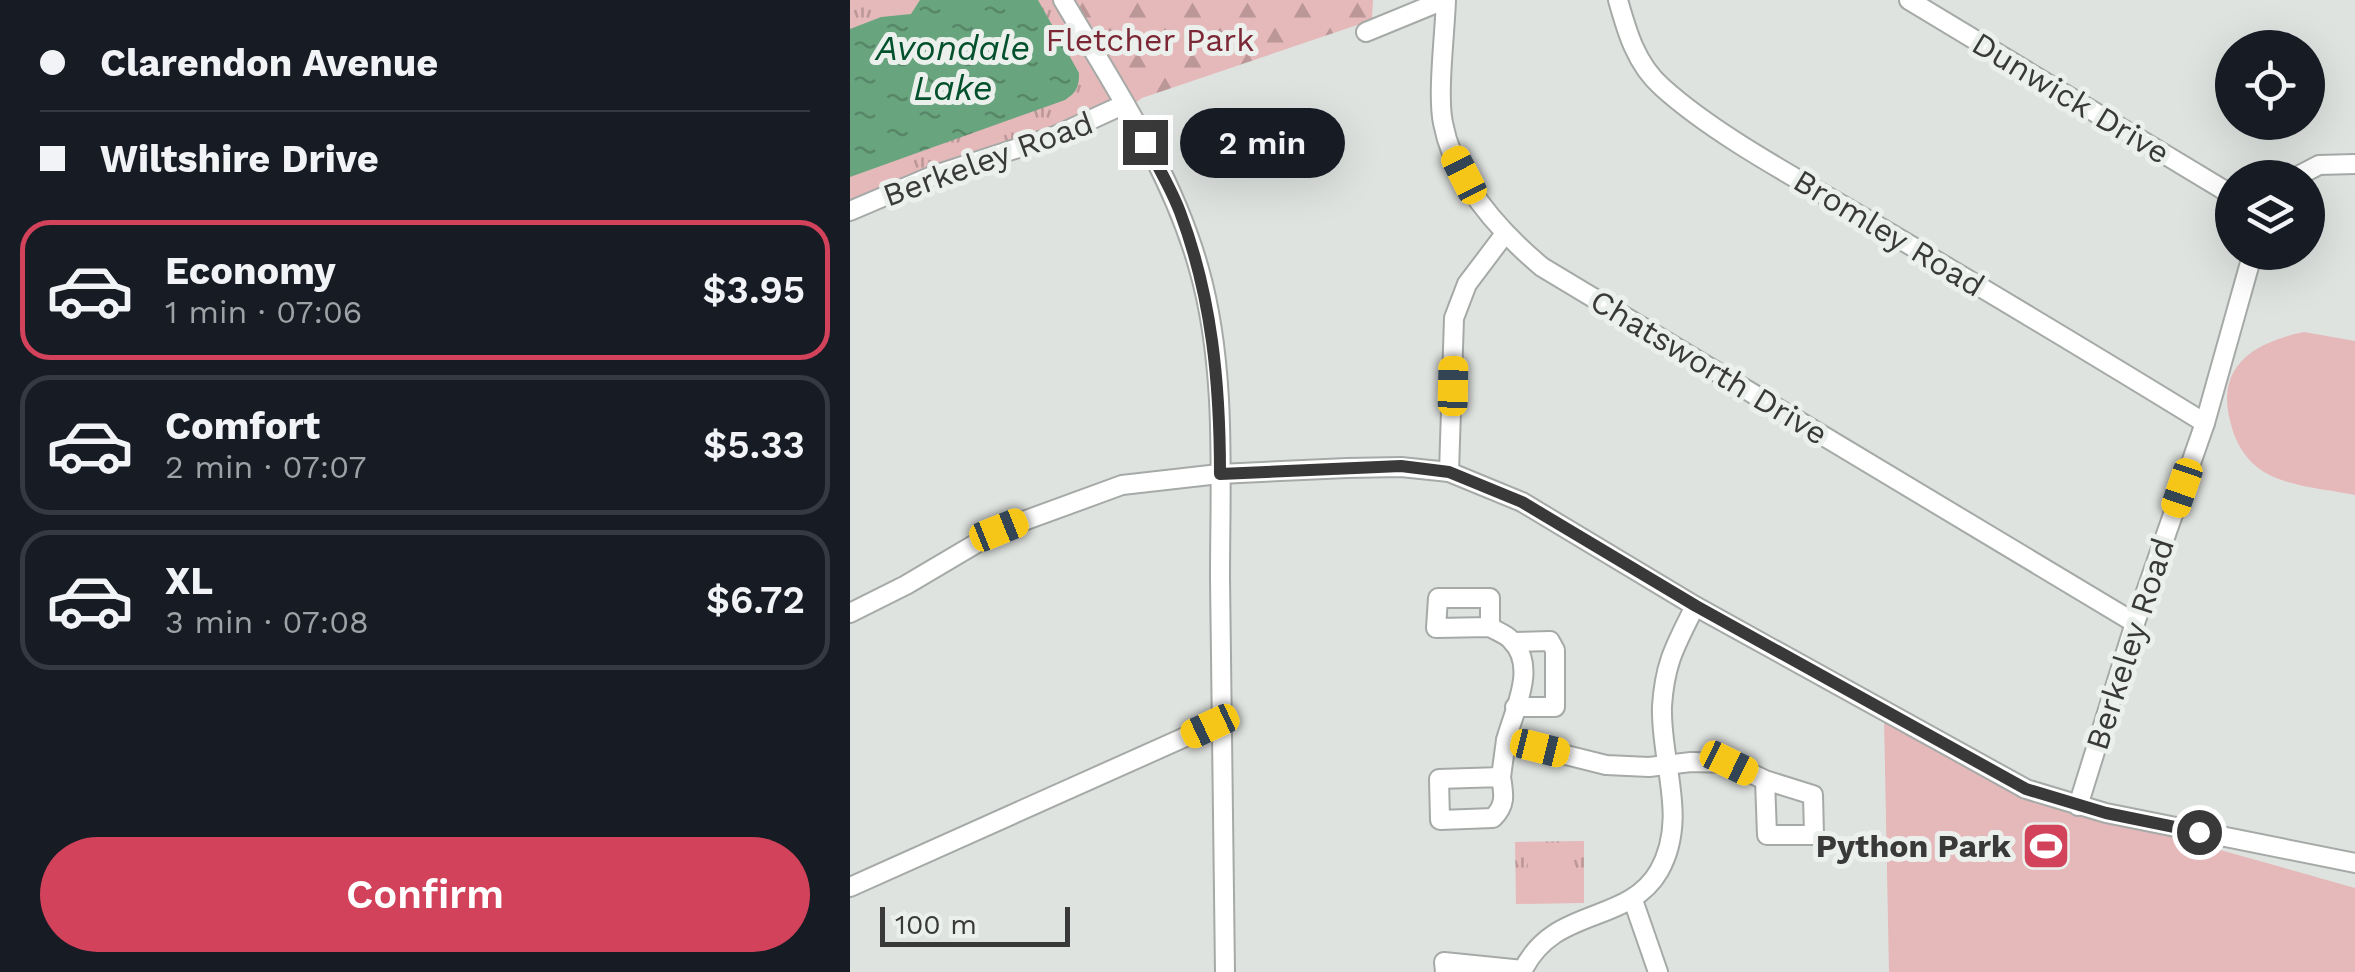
<!DOCTYPE html>
<meta charset="utf-8">
<style>
:root{--surface:#171b24;--page:#242831;--text:#f1f3f6;--muted:#9ea1a6;--line:#363941;--accent:#d2425b}
body{margin:0;font-family:"Work Sans",sans-serif;background:var(--page);color:var(--text);height:100vh;display:flex;flex-direction:column;font-size:38px;white-space:nowrap}
*{box-sizing:border-box;margin:0}
p{font-size:32px;color:var(--muted)}
.icon{flex:none;width:55px;height:55px;fill:none;stroke:currentColor;stroke-width:2;stroke-linecap:round;stroke-linejoin:round}
.map{position:relative;flex:1;overflow:hidden}
.side{display:flex;flex-direction:column;background:var(--surface);width:850px}
.side>*{flex:none}
.guide{display:grid;align-content:center;height:220px;padding:0 40px;background:var(--surface)}
.tools{position:absolute;left:1365px;top:30px;display:grid;gap:20px}
.tools a{display:grid;place-items:center;width:110px;height:110px;border-radius:50%;background:var(--surface);box-shadow:0 10px 40px #0002;font-size:50px}
.scale{position:absolute;left:30px;bottom:25px;width:190px;box-sizing:border-box;padding-left:10px;border:5px solid #383938;border-top:0;font-size:28px;line-height:35px;white-space:nowrap;color:#383938;-webkit-text-stroke:8px #ecf0ed;paint-order:stroke}
.end{position:absolute;width:45px;height:45px;margin:-22px;border:12px solid #383938;background:#fff;box-shadow:0 0 0 5px #fff}
.from{border-radius:50%}
.bubble{position:absolute;height:70px;border-radius:35px;background:var(--surface);box-shadow:0 10px 40px #0002;font-size:32px;font-weight:600;line-height:70px;text-align:center}
.car{position:absolute;width:30px;height:60px;margin:-30px -15px;border-radius:12px;box-shadow:0 0 8px 2px #0007;background:linear-gradient(#f5c518 24%,#345 0 40%,#f5c518 0 76%,#345 0 86%,#f5c518 0)}
.guide b{display:flex;align-items:center;gap:35px;height:95px;font-size:38px}
.guide b+b{border-top:2px solid var(--line)}
.guide i{width:25px;height:25px;background:var(--text)}
ul{padding:0;list-style:none}
li{display:flex;align-items:center;gap:30px;height:140px;margin:0 20px 15px;padding:0 20px;border:5px solid var(--line);border-radius:30px}
li div{flex:1}
li b{display:block;font-size:38px}
li em{font-style:normal;font-weight:600}
li.on{border-color:var(--accent)}
li>.icon{width:90px;height:90px;stroke-width:1.5}
.primary-button{display:flex;gap:20px;margin-top:auto;padding:20px 40px}
.primary-button a{flex:1;height:115px;border-radius:60px;background:var(--accent);color:#fff;font-size:40px;font-weight:600;line-height:115px;text-align:center}
main{display:flex;flex:1;min-height:0}
.map>svg:first-child{display:block}
.grass{fill:url(#grass-tufts)}
.forest{fill:url(#forest-firs)}
.pitch{fill:#e5b8ba}
.water{fill:url(#water-ripples)}
.lines{fill:none;stroke-linecap:round;stroke-linejoin:round}
.minor-casing{stroke:#a6aaa7;stroke-width:22}
.minor{stroke:#fff;stroke-width:18}
.route{stroke:#383938;stroke-width:12}
.labels{text-anchor:middle;dominant-baseline:central;stroke-width:10;stroke-linejoin:round;paint-order:stroke}
.park-label{font-size:32px;fill:#7b2735;stroke:#ecf0ed}
.street-label{font-size:32px;fill:#383938;stroke:#ecf0ed}
.poi-label{font-size:32px;font-weight:bold;fill:#383938;stroke:#ecf0ed;text-anchor:end}
.water-label{font-size:35px;font-style:italic;fill:#02512c;stroke:#ecf0ed}
</style>
<main>
<section class="side">
<div class="guide">
<b><i class="from"></i>Clarendon Avenue</b>
<b><i></i>Wiltshire Drive</b>
</div>
<ul>
<li class="on"><svg class="icon" aria-label="car" viewBox="0 0 24 24"><path d="M5 17H2v-5l4-1 3-4h7l3 4 3 1v5h-3M9 17h6M6 11h13"/><circle cx="7" cy="17" r="2"/><circle cx="17" cy="17" r="2"/></svg><div><b>Economy</b><p>1 min · 07:06</p></div><em>$3.95</em></li>
<li><svg class="icon" aria-label="car" viewBox="0 0 24 24"><path d="M5 17H2v-5l4-1 3-4h7l3 4 3 1v5h-3M9 17h6M6 11h13"/><circle cx="7" cy="17" r="2"/><circle cx="17" cy="17" r="2"/></svg><div><b>Comfort</b><p>2 min · 07:07</p></div><em>$5.33</em></li>
<li><svg class="icon" aria-label="car" viewBox="0 0 24 24"><path d="M5 17H2v-5l4-1 3-4h7l3 4 3 1v5h-3M9 17h6M6 11h13"/><circle cx="7" cy="17" r="2"/><circle cx="17" cy="17" r="2"/></svg><div><b>XL</b><p>3 min · 07:08</p></div><em>$6.72</em></li>
</ul>
<div class="primary-button"><a>Confirm</a></div>
</section>
<div class="map">
<svg width="1505" height="972" viewBox="0 0 1505 972">
<defs>
<pattern id="grass-tufts" width="24" height="20" patternUnits="userSpaceOnUse" patternTransform="scale(2.5)"><rect width="24" height="20" fill="#e5b8ba"/><path d="M3 7l-1-3M5 7V3M7 7l1-3M15 17l-1-3M17 17v-4M19 17l1-3" fill="none" stroke="#bb9798"/></pattern>
<pattern id="forest-firs" width="22" height="20" patternUnits="userSpaceOnUse" patternTransform="scale(2.5)"><rect width="22" height="20" fill="#e5b8ba"/><path d="M5 1l3.5 6h-7zM16 11l3.5 6h-7z" fill="#bb9798"/></pattern>
<pattern id="water-ripples" width="26" height="14" patternUnits="userSpaceOnUse" patternTransform="scale(2.5)"><rect width="26" height="14" fill="#68a57e"/><path d="M2 4q2-2 4 0t4 0M15 11q2-2 4 0t4 0" fill="none" stroke="#578768"/></pattern>
</defs>
<rect width="100%" height="100%" fill="#dfe3e0"/>
<!-- grass -->
<g class="grass">
<path d="M 0,0 L 215,0 L 277,109 L 0,215 Z"/>
<path d="M 734,841 L 734,903 L 666,904 L 665,842 Z"/>
</g>
<!-- forest -->
<path class="forest" d="M 215,0 L 523,0 L 522,20 L 292,98 L 277,109 Z"/>
<!-- pitch -->
<g class="pitch">
<path d="M 1454,332 L 1505,341 L 1505,495 C 1476,489 1439,487 1414,472 C 1398,462 1387,446 1382,428 C 1363,368 1401,343 1454,332 Z"/>
<path d="M 1034,717 L 1207,804 L 1505,888 L 1505,972 L 1039,972 Z"/>
<path d="M 722,848 L 723,869 L 678,870 L 677,849 Z"/>
<rect x="678" y="876" width="45" height="21"/>
</g>
<!-- water -->
<path class="water" d="M 70,0 L 188,0 L 229,73 C 229,87 227,92 215,100 L 0,177 L 0,29 L 31,17 L 61,14 Z"/>
<g class="lines">
<!-- minor casing -->
<g class="minor-casing">
<g id="minor">
<path d="M 213,0 C 264,86 322,172 349,269 C 377,368 370,477 370,578 C 371,710 373,841 375,972"/>
<path d="M 596,0 C 595,32 587,95 593,123 C 604,181 648,230 692,267 L 1285,623"/>
<path d="M 768,0 C 777,32 786,64 812,87 C 866,136 952,181 1016,219 C 1129,286 1243,354 1355,423"/>
<path d="M 1059,0 L 1382,195"/>
<path d="M 516,32 L 594,0"/>
<path d="M 1444,178 L 1469,165 L 1505,164"/>
<path d="M 0,211 L 82,176 L 205,136 L 275,104"/>
<path d="M 599,472 L 604,318 L 617,284 L 654,235"/>
<path d="M 0,613 L 56,585 L 149,530 L 272,485 L 369,474 L 497,468 L 551,467 L 599,472 L 672,502 L 845,606 L 1176,789 L 1256,813 L 1505,863"/>
<path d="M 640,627 L 586,628 L 588,598 L 640,598 L 640,627 C 646,631 656,634 661,640 C 688,666 664,710 656,740 L 756,765 L 799,767 L 841,762 L 879,763 L 915,780 L 963,795 L 964,835 L 917,835 L 915,780"/>
<path d="M 663,642 L 700,641 L 705,650 L 705,707 L 665,707"/>
<path d="M 651,777 C 654,795 656,805 643,818 L 590,820 L 589,779 L 651,777 L 656,740"/>
<path d="M 1228,806 L 1285,623 L 1355,423 L 1403,252"/>
<path d="M 0,887 L 371,721"/>
<path d="M 783,900 L 808,972"/>
<path d="M 595,972 L 594,962 L 673,970"/>
<path d="M 672,972 C 703,905 777,926 809,871 C 839,818 810,762 812,706 C 815,661 826,645 845,606"/>
</g>
</g>
<!-- minor -->
<use href="#minor" class="minor"/>
</g>
<g class="lines">
<!-- route -->
<path class="route" d="M 295,142 C 307,165 321,188 330,212 C 362,297 370,384 370,474 L 551,466 L 599,472 L 672,502 L 846,606 L 1176,789 L 1256,813 L 1349,832"/>
</g>
<!-- icons -->
<defs>
<g id="stadium-square" transform="scale(2.5)"><rect x="-9" y="-9" width="18" height="18" rx="4" fill="#d2425b" stroke="#ecf0ed"/><path d="M0-5a6.5 5 0 1 0 0 10a6.5 5 0 1 0 0-10ZM-3.5-1.8h7v3.6h-7Z" fill="#fff"/></g>
</defs>
<g fill-rule="evenodd">
<use href="#stadium-square" x="1196" y="846"/>
</g>
<g class="labels">
<!-- park labels -->
<g class="park-label">
<text x="300" y="40">Fletcher Park</text>
</g>
<!-- street labels -->
<g class="street-label">
<text transform="translate(1221 98) rotate(31)">Dunwick Drive</text>
<text transform="translate(138 159) rotate(-20)">Berkeley Road</text>
<text transform="translate(1039 233) rotate(31)">Bromley Road</text>
<text transform="translate(859 367) rotate(31)">Chatsworth Drive</text>
<text transform="translate(1280 644) rotate(-72)">Berkeley Road</text>
</g>
<!-- poi labels -->
<g class="poi-label">
<text x="1161" y="846">Python Park</text>
</g>
<!-- water labels -->
<g class="water-label">
<text x="103" y="48">Avondale<tspan x="103" dy="40">Lake</tspan></text>
</g>
</g>
</svg>
<div class="tools">
<a><svg class="icon" aria-label="locate" viewBox="0 0 24 24"><circle cx="12" cy="12" r="6"/><path d="M12 2v4M12 18v4M2 12h4M18 12h4"/></svg></a>
<a><svg class="icon" aria-label="layers" viewBox="0 0 24 24"><path d="M12 4l9 5-9 5-9-5zM3 14l9 5 9-5"/></svg></a>
</div>
<div class="scale">100 m</div>
<i class="end from" style="left:1349px;top:832px"></i>
<i class="end" style="left:295px;top:142px"></i>
<div class="bubble" style="left:330px;top:108px;width:165px">2 min</div>
<i class="car" style="left:614px;top:175px;rotate:333deg"></i>
<i class="car" style="left:603px;top:386px;rotate:1deg"></i>
<i class="car" style="left:1332px;top:488px;rotate:199deg"></i>
<i class="car" style="left:149px;top:530px;rotate:68deg"></i>
<i class="car" style="left:360px;top:726px;rotate:245deg"></i>
<i class="car" style="left:690px;top:748px;rotate:104deg"></i>
<i class="car" style="left:879px;top:763px;rotate:116deg"></i>
</div>
</main>
